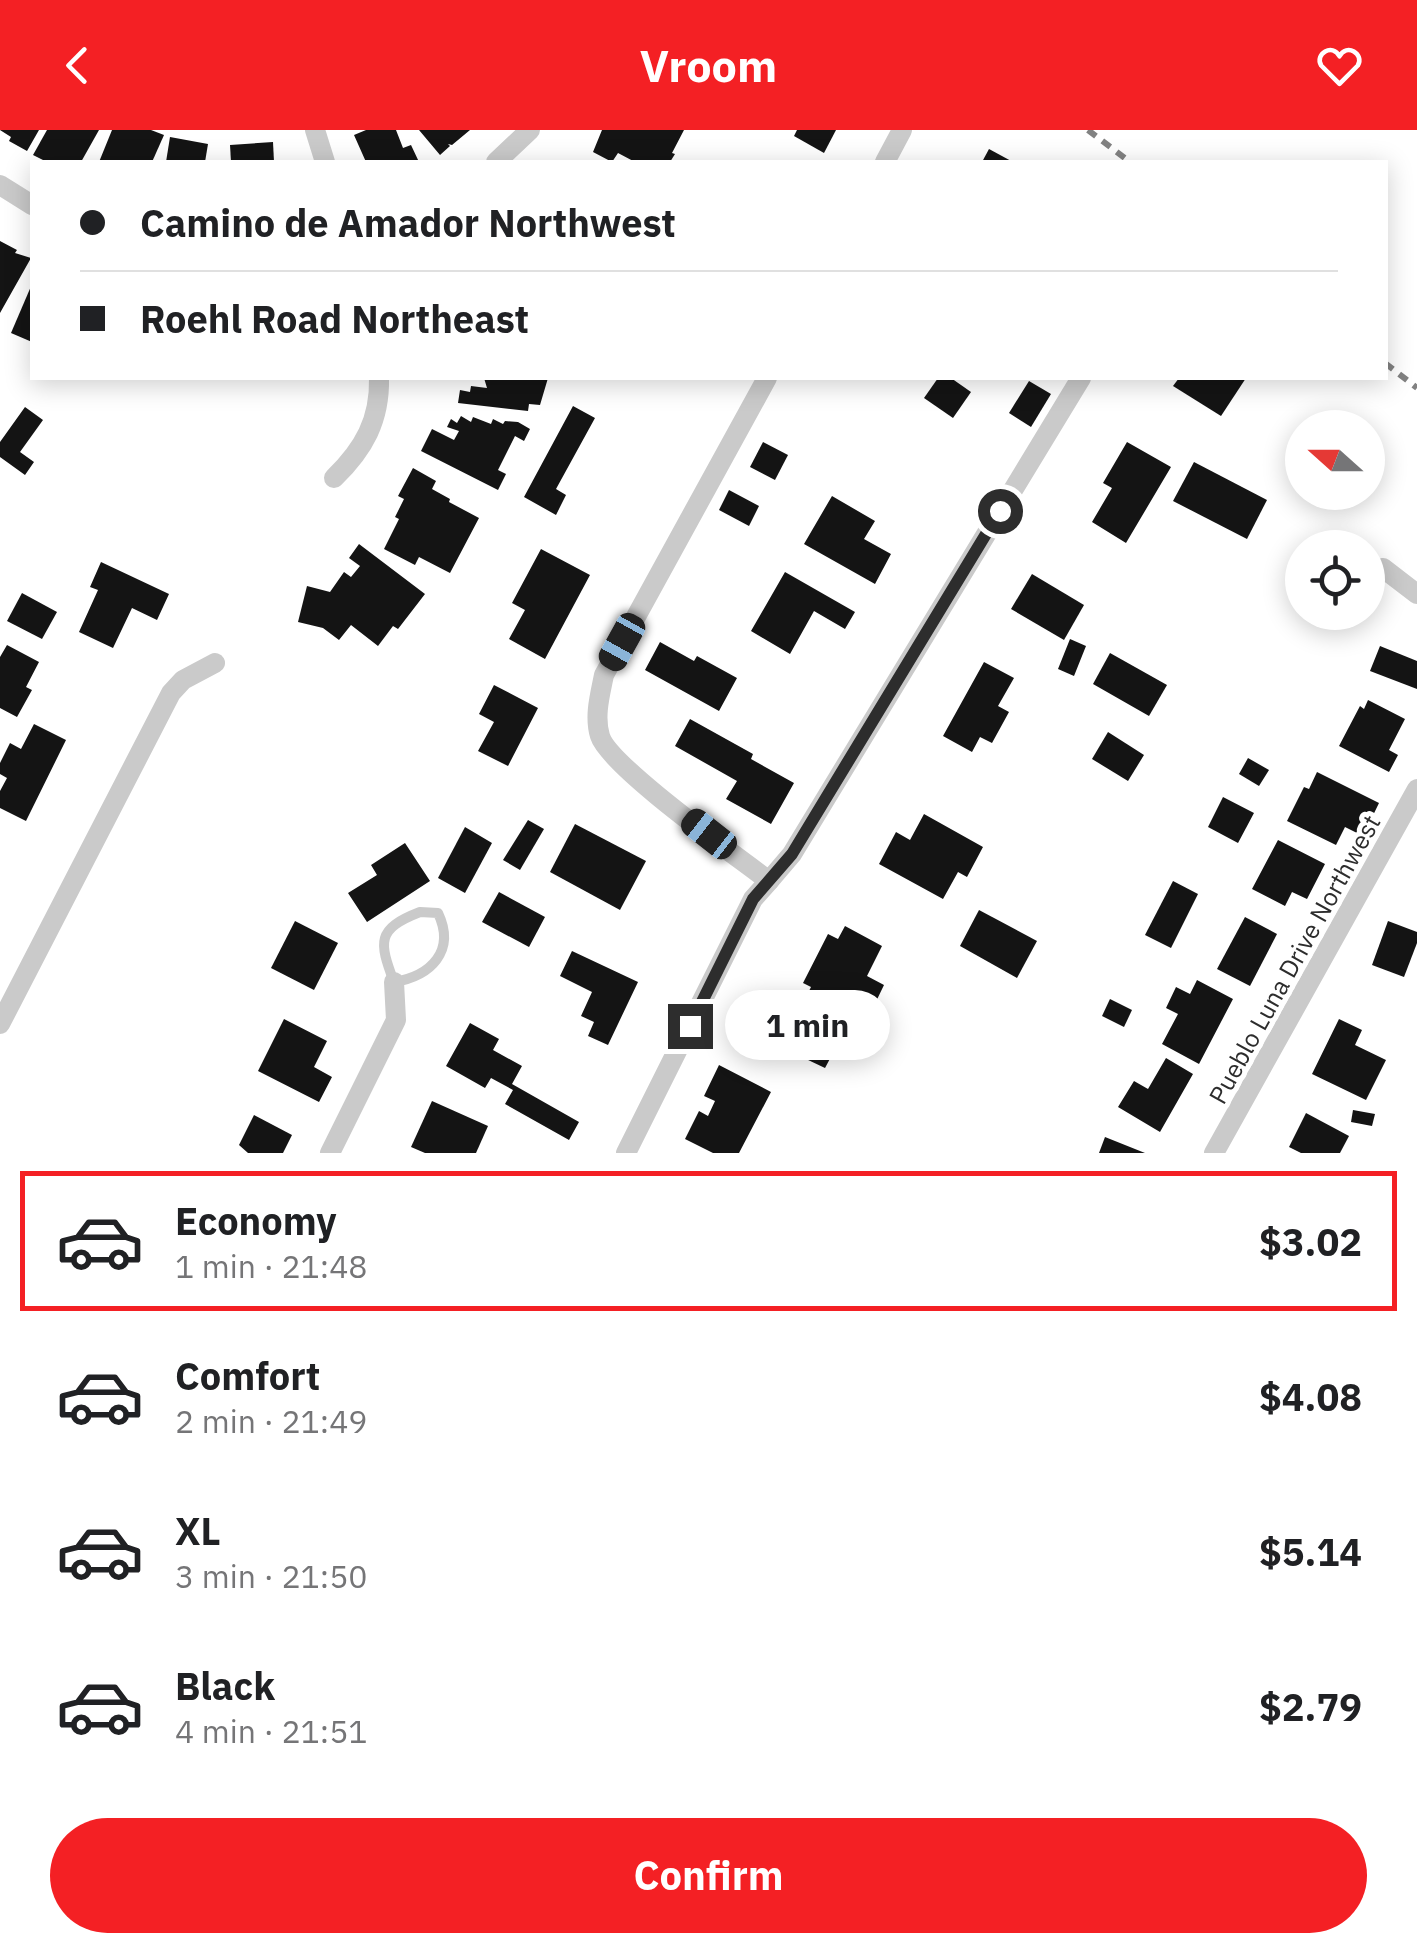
<!DOCTYPE html>
<meta charset="utf-8">
<style>
:root{--surface:#fff;--page:#f6f6f6;--text:#202124;--muted:#757577;--line:#e0e0e0;--accent:#f42024}
body{margin:0;font-family:"IBM Plex Sans",sans-serif;background:var(--page);color:var(--text);height:100vh;display:flex;flex-direction:column;font-size:38px;white-space:nowrap}
*{box-sizing:border-box;margin:0}
p{font-size:32px;color:var(--muted)}
.icon{flex:none;width:55px;height:55px;fill:none;stroke:currentColor;stroke-width:2;stroke-linecap:round;stroke-linejoin:round}
.map{position:relative;height:1023px;overflow:hidden}
.details{display:flex;flex-direction:column;background:var(--surface);flex:1}
.details>*{flex:none}
.hud{position:absolute;left:30px;top:30px;width:1358px;height:220px;border-radius:0px;box-shadow:0 5px 25px #0003;display:grid;align-content:center;height:220px;padding:0 50px;background:var(--surface)}
.needle{width:65px;rotate:291deg}
.fabs{position:absolute;left:1285px;top:280px;display:grid;gap:20px}
.fabs a{display:grid;place-items:center;width:100px;height:100px;border-radius:50%;background:var(--surface);box-shadow:0 5px 25px #0003;font-size:50px}
.end{position:absolute;width:45px;height:45px;margin:-22px;border:12px solid #2d2d2d;background:#fff;box-shadow:0 0 0 5px #fff}
.from{border-radius:50%}
.bubble{position:absolute;height:70px;border-radius:35px;background:var(--surface);box-shadow:0 5px 25px #0003;font-size:32px;font-weight:700;line-height:70px;text-align:center}
.car{position:absolute;width:30px;height:60px;margin:-30px -15px;border-radius:12px;box-shadow:0 0 8px 2px #0007;background:linear-gradient(#222 24%,#8ab4d8 0 40%,#222 0 76%,#8ab4d8 0 86%,#222 0)}
.hud b{display:flex;align-items:center;gap:35px;height:95px;font-size:38px}
.hud b+b{border-top:2px solid var(--line)}
.hud i{width:25px;height:25px;background:var(--text)}
ul{padding:18px 0 0;list-style:none}
li{display:flex;align-items:center;gap:30px;height:140px;margin:0 20px 15px;padding:0 30px;border:5px solid transparent;border-radius:0px}
li div{flex:1}
li b{display:block;font-size:38px}
li em{font-style:normal;font-weight:700}
li.selected{border-color:var(--accent)}
li>.icon{width:90px;height:90px;stroke-width:1.5}
.button{display:flex;gap:20px;margin-top:auto;padding:20px 50px}
.button a{flex:1;height:115px;border-radius:60px;background:var(--accent);color:#fff;font-size:40px;font-weight:700;line-height:115px;text-align:center}
header{display:flex;justify-content:space-between;align-items:center;height:130px;padding:0 50px;background:var(--accent);color:#fff;font-size:45px;font-weight:700}
.map>svg:first-child{display:block}
.building{fill:#141414}
.lines{fill:none;stroke-linecap:round;stroke-linejoin:round}
.lane{stroke:#cacaca;stroke-width:10}
.street{stroke:#cacaca;stroke-width:20}
.rail{stroke:#828282;stroke-width:6;stroke-dasharray:10 8;stroke-linecap:butt}
.route{stroke:#2d2d2d;stroke-width:12}
.labels{text-anchor:middle;dominant-baseline:central;stroke-width:10;stroke-linejoin:round;paint-order:stroke}
.street-label{font-size:25px;fill:#2d2d2d;stroke:#fff}
</style>
<header><svg class="icon" aria-label="back" viewBox="0 0 24 24"><path d="M15 5l-7 7 7 7"/></svg>Vroom<svg class="icon" aria-label="heart" viewBox="0 0 24 24"><path d="M12 20l-8-8c-3-5 5-10 8-4 3-6 11-1 8 4z"/></svg></header>
<div class="map">
<svg width="1417" height="1023" viewBox="0 0 1417 1023">
<rect width="100%" height="100%" fill="#fff"/>
<!-- building -->
<g class="building">
<path d="M 0,0 L 39,0 L 27,21 L 9,11 L 11,7 Z"/>
<path d="M 47,0 L 99,0 L 81,32 L 47,32 L 33,25 Z"/>
<path d="M 112,0 L 151,0 L 164,5 L 152,32 L 99,32 Z"/>
<path d="M 366,0 L 396,0 L 403,18 L 411,15 L 419,32 L 366,32 L 354,5 Z"/>
<path d="M 419,0 L 470,0 L 452,15 L 448,14 L 450,16 L 440,25 Z"/>
<path d="M 602,0 L 684,0 L 672,23 L 675,24 L 670,32 L 635,32 L 618,23 L 612,32 L 593,22 Z"/>
<path d="M 797,0 L 836,0 L 824,23 L 794,6 Z"/>
<path d="M 170,7 L 208,14 L 205,32 L 166,32 Z"/>
<path d="M 273,12 L 274,32 L 231,32 L 230,15 Z"/>
<path d="M 989,19 L 1013,32 L 982,32 Z"/>
<path d="M 0,111 L 17,120 L 15,123 L 31,128 L 0,183 Z"/>
<path d="M 32,154 L 32,212 L 11,203 Z"/>
<path d="M 484,248 L 548,248 L 540,275 L 529,274 L 528,281 L 458,273 L 460,260 L 470,262 L 471,256 L 487,258 Z"/>
<path d="M 938,248 L 951,248 L 971,262 L 953,288 L 924,268 Z"/>
<path d="M 1179,248 L 1246,248 L 1221,286 L 1173,256 Z"/>
<path d="M 1029,251 L 1051,264 L 1031,297 L 1009,283 Z"/>
<path d="M 573,276 L 595,288 L 556,359 L 566,365 L 556,385 L 524,367 Z"/>
<path d="M 25,277 L 43,290 L 20,322 L 34,332 L 25,345 L 0,327 L 0,312 Z"/>
<path d="M 461,286 L 471,292 L 473,287 L 491,294 L 493,289 L 503,294 L 505,291 L 518,292 L 530,299 L 524,311 L 515,306 L 498,340 L 506,344 L 498,360 L 421,321 L 432,299 L 454,310 L 459,301 L 447,297 L 451,289 L 457,293 Z"/>
<path d="M 763,312 L 788,325 L 775,350 L 750,337 Z"/>
<path d="M 1127,312 L 1171,337 L 1126,413 L 1092,392 L 1112,358 L 1103,353 Z"/>
<path d="M 1194,332 L 1267,370 L 1247,409 L 1173,371 Z"/>
<path d="M 413,338 L 436,351 L 432,359 L 450,369 L 449,372 L 479,388 L 450,443 L 419,427 L 415,435 L 384,419 L 399,389 L 395,387 L 404,369 L 398,366 Z"/>
<path d="M 729,360 L 759,376 L 749,396 L 719,380 Z"/>
<path d="M 832,366 L 875,391 L 864,409 L 891,424 L 875,454 L 804,414 Z"/>
<path d="M 359,414 L 425,464 L 398,499 L 393,496 L 378,516 L 351,495 L 339,510 L 323,498 L 298,492 L 307,456 L 330,462 L 344,442 L 351,447 L 360,436 L 349,428 Z"/>
<path d="M 541,419 L 590,445 L 545,529 L 509,509 L 525,480 L 512,473 Z"/>
<path d="M 101,432 L 169,464 L 157,490 L 132,478 L 113,518 L 79,502 L 98,460 L 90,457 Z"/>
<path d="M 785,442 L 855,482 L 845,499 L 814,481 L 790,524 L 751,501 Z"/>
<path d="M 1032,444 L 1084,475 L 1064,510 L 1011,479 Z"/>
<path d="M 22,463 L 57,482 L 42,509 L 7,491 Z"/>
<path d="M 1070,509 L 1086,516 L 1074,546 L 1058,539 Z"/>
<path d="M 660,512 L 694,531 L 697,526 L 737,548 L 719,581 L 645,540 Z"/>
<path d="M 7,515 L 39,532 L 26,557 L 32,560 L 17,587 L 0,578 L 0,527 Z"/>
<path d="M 1380,516 L 1417,531 L 1417,559 L 1370,541 Z"/>
<path d="M 1110,523 L 1167,555 L 1149,586 L 1093,554 Z"/>
<path d="M 984,532 L 1014,548 L 998,576 L 1009,582 L 992,613 L 980,607 L 972,622 L 943,606 Z"/>
<path d="M 494,555 L 538,578 L 508,636 L 478,621 L 494,592 L 479,584 Z"/>
<path d="M 1368,570 L 1405,589 L 1389,620 L 1398,625 L 1389,642 L 1339,616 L 1360,576 L 1364,579 Z"/>
<path d="M 690,589 L 753,624 L 751,629 L 794,653 L 771,694 L 726,669 L 737,651 L 675,616 Z"/>
<path d="M 34,594 L 66,610 L 26,691 L 0,678 L 0,661 L 7,648 L 0,644 L 0,633 L 10,613 L 21,619 Z"/>
<path d="M 1108,602 L 1144,625 L 1128,651 L 1092,629 Z"/>
<path d="M 1248,628 L 1269,640 L 1259,656 L 1239,644 Z"/>
<path d="M 1317,642 L 1379,673 L 1363,706 L 1345,697 L 1336,715 L 1287,691 L 1304,657 L 1309,659 Z"/>
<path d="M 1223,667 L 1254,683 L 1238,713 L 1208,697 Z"/>
<path d="M 924,684 L 983,717 L 967,747 L 958,742 L 943,769 L 879,734 L 896,702 L 910,710 Z"/>
<path d="M 528,690 L 544,699 L 520,740 L 503,730 Z"/>
<path d="M 575,694 L 646,731 L 620,780 L 550,742 Z"/>
<path d="M 465,697 L 492,713 L 465,763 L 438,748 Z"/>
<path d="M 1278,710 L 1325,734 L 1307,769 L 1292,762 L 1285,776 L 1252,759 Z"/>
<path d="M 405,713 L 430,751 L 367,792 L 348,763 L 377,745 L 371,735 Z"/>
<path d="M 1173,751 L 1198,764 L 1171,818 L 1145,805 Z"/>
<path d="M 499,762 L 545,787 L 529,817 L 482,792 Z"/>
<path d="M 979,780 L 1037,811 L 1017,848 L 960,816 Z"/>
<path d="M 1245,787 L 1277,804 L 1250,856 L 1217,839 Z"/>
<path d="M 295,791 L 338,813 L 314,860 L 271,838 Z"/>
<path d="M 1388,791 L 1417,802 L 1417,813 L 1404,847 L 1372,835 Z"/>
<path d="M 845,796 L 882,816 L 867,846 L 884,855 L 870,884 L 849,874 L 833,906 L 796,887 L 811,857 L 803,853 L 828,804 L 838,809 Z"/>
<path d="M 572,821 L 638,852 L 608,915 L 588,906 L 594,892 L 581,886 L 592,862 L 560,846 Z"/>
<path d="M 1197,850 L 1233,869 L 1199,934 L 1162,914 L 1178,884 L 1166,878 L 1176,857 L 1190,864 Z"/>
<path d="M 1110,869 L 1132,880 L 1124,897 L 1102,886 Z"/>
<path d="M 284,889 L 327,911 L 314,937 L 332,947 L 319,972 L 258,941 Z"/>
<path d="M 1339,889 L 1362,900 L 1355,915 L 1386,930 L 1366,970 L 1312,944 Z"/>
<path d="M 470,893 L 499,909 L 493,920 L 522,936 L 512,954 L 579,992 L 569,1010 L 505,974 L 513,960 L 491,948 L 485,958 L 446,936 Z"/>
<path d="M 813,913 L 833,923 L 825,938 L 806,929 Z"/>
<path d="M 1166,928 L 1193,944 L 1160,1002 L 1118,977 L 1134,951 L 1148,959 Z"/>
<path d="M 719,935 L 771,962 L 739,1023 L 713,1023 L 685,1009 L 699,981 L 708,986 L 715,971 L 704,966 Z"/>
<path d="M 432,971 L 488,996 L 476,1023 L 425,1023 L 411,1017 Z"/>
<path d="M 1353,980 L 1375,984 L 1372,996 L 1351,992 Z"/>
<path d="M 1306,983 L 1349,1006 L 1340,1023 L 1301,1023 L 1289,1017 Z"/>
<path d="M 254,985 L 292,1005 L 283,1023 L 248,1023 L 239,1015 Z"/>
<path d="M 1105,1007 L 1145,1023 L 1099,1023 Z"/>
</g>
<g class="lines">
<!-- lane -->
<path class="lane" d="M 420,782 L 438,783 C 456,821 431,846 394,852 C 379,812 376,799 420,782 Z"/>
<!-- street -->
<g class="street">
<path d="M 315,0 L 325,32"/>
<path d="M 496,32 L 530,0"/>
<path d="M 885,32 L 902,0"/>
<path d="M 0,55 L 32,75"/>
<path d="M 334,348 C 364,319 380,290 379,248"/>
<path d="M 1383,438 L 1417,464"/>
<path d="M 769,751 L 792,724 L 1081,248"/>
<path d="M 0,894 L 171,563 L 183,550 L 215,533"/>
<path d="M 330,1023 L 396,890 L 394,852"/>
<path d="M 626,1023 L 753,769 L 769,751 C 738,727 609,636 600,606 C 594,586 600,565 604,545 L 767,248"/>
<path d="M 1214,1023 L 1417,659"/>
</g>
<!-- rail -->
<g class="rail">
<path d="M 1088,0 L 1130,32"/>
<path d="M 1385,233 L 1417,258"/>
</g>
</g>
<g class="lines">
<!-- route -->
<path class="route" d="M 690,896 L 753,769 L 792,724 L 1000,381"/>
</g>
<g class="labels">
<!-- street labels -->
<g class="street-label">
<text transform="translate(1294 829) rotate(-61)">Pueblo Luna Drive Northwest</text>
</g>
</g>
</svg>
<div class="fabs">
<a><svg class="needle" viewBox="-14 -14 28 28"><path d="M0-13l5 13h-10z" fill="#e53935"/><path d="M0 13l5-13h-10z" fill="#757577"/></svg></a>
<a><svg class="icon" aria-label="locate" viewBox="0 0 24 24"><circle cx="12" cy="12" r="6"/><path d="M12 2v4M12 18v4M2 12h4M18 12h4"/></svg></a>
</div>
<i class="end from" style="left:1000px;top:381px"></i>
<i class="end" style="left:690px;top:896px"></i>
<div class="bubble" style="left:725px;top:860px;width:165px">1 min</div>
<i class="car" style="left:622px;top:512px;rotate:209deg"></i>
<i class="car" style="left:709px;top:704px;rotate:308deg"></i>
<div class="hud">
<b><i class="from"></i>Camino de Amador Northwest</b>
<b><i></i>Roehl Road Northeast</b>
</div>
</div>
<section class="details">
<ul>
<li class="selected"><svg class="icon" aria-label="car" viewBox="0 0 24 24"><path d="M5 17H2v-5l4-1 3-4h7l3 4 3 1v5h-3M9 17h6M6 11h13"/><circle cx="7" cy="17" r="2"/><circle cx="17" cy="17" r="2"/></svg><div><b>Economy</b><p>1 min · 21:48</p></div><em>$3.02</em></li>
<li><svg class="icon" aria-label="car" viewBox="0 0 24 24"><path d="M5 17H2v-5l4-1 3-4h7l3 4 3 1v5h-3M9 17h6M6 11h13"/><circle cx="7" cy="17" r="2"/><circle cx="17" cy="17" r="2"/></svg><div><b>Comfort</b><p>2 min · 21:49</p></div><em>$4.08</em></li>
<li><svg class="icon" aria-label="car" viewBox="0 0 24 24"><path d="M5 17H2v-5l4-1 3-4h7l3 4 3 1v5h-3M9 17h6M6 11h13"/><circle cx="7" cy="17" r="2"/><circle cx="17" cy="17" r="2"/></svg><div><b>XL</b><p>3 min · 21:50</p></div><em>$5.14</em></li>
<li><svg class="icon" aria-label="car" viewBox="0 0 24 24"><path d="M5 17H2v-5l4-1 3-4h7l3 4 3 1v5h-3M9 17h6M6 11h13"/><circle cx="7" cy="17" r="2"/><circle cx="17" cy="17" r="2"/></svg><div><b>Black</b><p>4 min · 21:51</p></div><em>$2.79</em></li>
</ul>
<div class="button"><a>Confirm</a></div>
</section>
